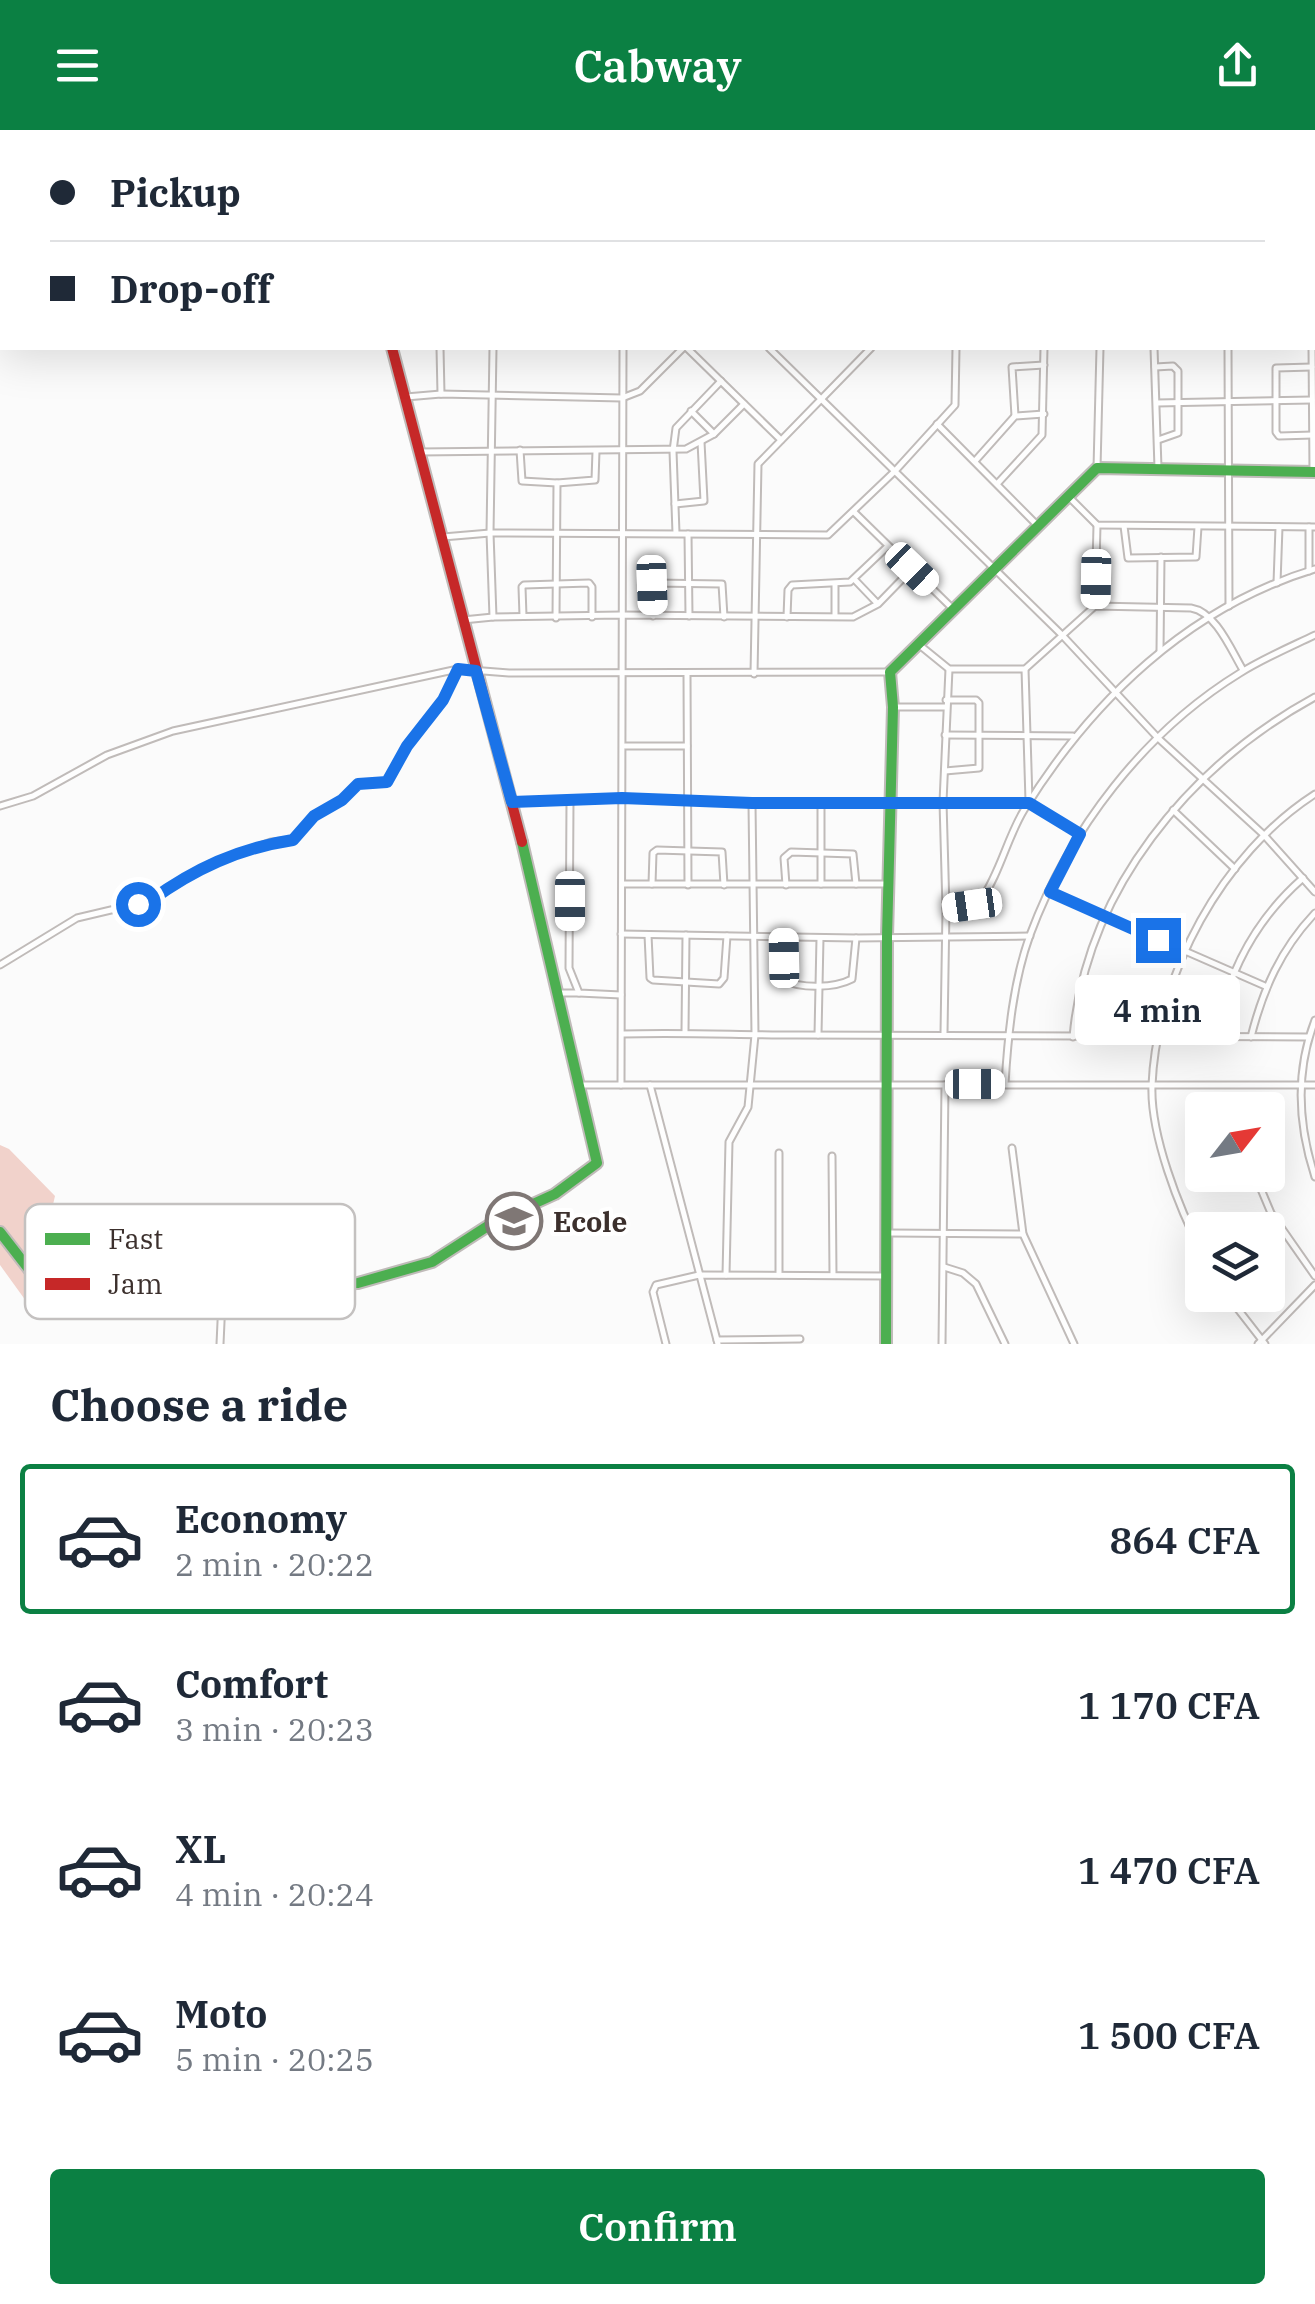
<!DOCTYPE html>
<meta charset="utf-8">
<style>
:root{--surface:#fff;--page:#f6f6f7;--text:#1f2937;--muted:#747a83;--line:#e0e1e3;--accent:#0b8043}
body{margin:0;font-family:"IBM Plex Serif",serif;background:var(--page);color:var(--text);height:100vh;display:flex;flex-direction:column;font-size:38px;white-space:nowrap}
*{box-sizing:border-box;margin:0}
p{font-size:32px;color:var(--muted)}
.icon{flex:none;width:55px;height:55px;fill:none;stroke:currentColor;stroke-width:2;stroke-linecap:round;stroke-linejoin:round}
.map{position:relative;height:1214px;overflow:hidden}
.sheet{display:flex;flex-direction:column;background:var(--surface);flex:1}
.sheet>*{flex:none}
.top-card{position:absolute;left:0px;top:0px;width:1315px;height:220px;box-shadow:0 10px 40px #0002;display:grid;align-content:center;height:220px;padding:0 50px;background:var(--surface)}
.needle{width:65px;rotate:59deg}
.tools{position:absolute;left:1185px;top:962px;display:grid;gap:20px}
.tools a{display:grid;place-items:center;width:100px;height:100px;border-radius:10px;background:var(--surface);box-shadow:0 10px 40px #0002;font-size:50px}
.end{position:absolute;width:45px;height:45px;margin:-22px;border:12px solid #1a73e8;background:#fff;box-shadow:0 0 0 5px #fff}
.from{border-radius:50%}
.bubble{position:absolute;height:70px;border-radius:10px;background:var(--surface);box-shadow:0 10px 40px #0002;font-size:32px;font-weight:600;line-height:70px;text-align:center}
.car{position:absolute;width:30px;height:60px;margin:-30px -15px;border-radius:12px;box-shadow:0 0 8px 2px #0007;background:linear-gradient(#fff 24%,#345 0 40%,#fff 0 76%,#345 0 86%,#fff 0)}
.top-card b{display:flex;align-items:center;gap:35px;height:95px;font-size:38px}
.top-card b+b{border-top:2px solid var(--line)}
.top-card i{width:25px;height:25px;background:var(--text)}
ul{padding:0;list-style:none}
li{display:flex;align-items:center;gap:30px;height:150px;margin:0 20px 15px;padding:0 30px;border:5px solid transparent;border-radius:10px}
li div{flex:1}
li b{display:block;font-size:38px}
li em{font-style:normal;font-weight:600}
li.current{border-color:var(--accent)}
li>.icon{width:90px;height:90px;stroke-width:1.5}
h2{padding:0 50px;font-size:45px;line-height:120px}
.button{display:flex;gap:20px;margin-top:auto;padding:20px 50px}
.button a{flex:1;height:115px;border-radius:10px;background:var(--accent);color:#fff;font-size:40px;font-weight:600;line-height:115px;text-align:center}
header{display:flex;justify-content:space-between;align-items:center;height:130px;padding:0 50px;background:var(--accent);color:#fff;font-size:45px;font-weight:600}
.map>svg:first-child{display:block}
.forest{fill:#f1d2cb}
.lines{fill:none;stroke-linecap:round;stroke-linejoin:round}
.street-casing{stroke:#c0bbb9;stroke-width:9}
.fast-casing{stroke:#c0bbb9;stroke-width:14}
.jam-casing{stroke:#c0bbb9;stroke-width:14}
.street{stroke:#fefefe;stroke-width:5}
.fast{stroke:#4caf50;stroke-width:10}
.jam{stroke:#c62828;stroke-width:10}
.route{stroke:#1a73e8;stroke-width:12}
.labels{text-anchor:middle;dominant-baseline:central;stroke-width:8;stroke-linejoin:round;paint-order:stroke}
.poi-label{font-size:28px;font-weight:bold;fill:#3c302d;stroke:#fff;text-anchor:start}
.key{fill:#fff;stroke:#c4c1c0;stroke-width:2.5}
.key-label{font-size:28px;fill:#3c302d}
</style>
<header><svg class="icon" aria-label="menu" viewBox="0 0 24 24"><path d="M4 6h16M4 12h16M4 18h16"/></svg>Cabway<svg class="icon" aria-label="share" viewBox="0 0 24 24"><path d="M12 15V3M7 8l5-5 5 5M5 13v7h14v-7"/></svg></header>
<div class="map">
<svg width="1315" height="1214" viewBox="0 0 1315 1214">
<rect width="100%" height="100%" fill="#fbfbfb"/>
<!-- forest -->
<path class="forest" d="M 0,1015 L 9,1019 L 55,1066 C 50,1093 36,1114 30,1140 L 41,1160 L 26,1171 L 0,1135 Z"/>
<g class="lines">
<!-- street casing -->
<g class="street-casing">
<g id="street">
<path d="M 335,0 L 335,2"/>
<path d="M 458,0 L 458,2"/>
<path d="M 552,0 L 554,2"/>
<path d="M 802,0 L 802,2"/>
<path d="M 960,0 L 960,2"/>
<path d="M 1098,0 L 1098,2"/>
<path d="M 1227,0 L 1227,2"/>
<path d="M 1312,0 L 1312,2"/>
<path d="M 662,2 L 662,0"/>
<path d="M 1312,7 L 1314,132"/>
<path d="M 1312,157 L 1315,157"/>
<path d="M 1312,207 L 1315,207"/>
<path d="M 440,218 L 441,264"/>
<path d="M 687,218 L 781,310"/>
<path d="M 769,218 L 1062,505 L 1158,608 L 1264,705 L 1315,762"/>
<path d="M 1154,218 L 1158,338"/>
<path d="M 1228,218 L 1229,476"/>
<path d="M 1312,218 L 1313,342"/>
<path d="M 1155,237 L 1173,236 L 1178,241 L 1178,303 L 1158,310"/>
<path d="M 1312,237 L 1276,238 L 1276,302 L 1279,306 L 1313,305"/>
<path d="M 406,267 L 441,264 L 622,268 L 640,261 L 683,218"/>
<path d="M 1157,273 L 1312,270"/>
<path d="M 691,281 L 714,304"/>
<path d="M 1015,286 L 1012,237 L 1044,235"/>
<path d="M 937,294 L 1037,395"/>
<path d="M 520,320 L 522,351 L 557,353 L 595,350 L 596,321"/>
<path d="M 419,322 L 686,319 L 714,304 L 744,274"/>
<path d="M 975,331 L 1015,286 L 1044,284"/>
<path d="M 1097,338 L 1100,218"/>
<path d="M 997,354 L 1042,305 L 1044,218"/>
<path d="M 1067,365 L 1097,395 L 1315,397"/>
<path d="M 675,374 L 704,371 L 701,312"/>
<path d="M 854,382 L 952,478"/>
<path d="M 1124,396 L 1128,428 L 1196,427 L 1198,397"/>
<path d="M 676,403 L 673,321 L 676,298 L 721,251"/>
<path d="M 688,404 L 689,486"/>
<path d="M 443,407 L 490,403 L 828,405 L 895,341 L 955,275 L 956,218"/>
<path d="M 1309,441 L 1309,397"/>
<path d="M 855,450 L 877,473"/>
<path d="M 1277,453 L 1279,397"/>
<path d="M 835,454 L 835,486"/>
<path d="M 1095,476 L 1097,395"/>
<path d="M 523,486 L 522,457 L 524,455 L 589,453 L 592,457 L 592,487"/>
<path d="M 653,486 L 652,455 L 655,453 L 722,454 L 724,487"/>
<path d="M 493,487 L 490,403 L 493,218"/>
<path d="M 787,487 L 788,460 L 792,455 L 850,452 L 888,416"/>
<path d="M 556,488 L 557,353"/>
<path d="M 463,490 L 493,487 L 621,485 L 853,487 L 878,474 L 912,439"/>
<path d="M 917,513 L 949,539 L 1025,539 L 1095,476 L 1191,478 C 1216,482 1231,520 1243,540"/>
<path d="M 1160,521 L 1161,427"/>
<path d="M 1025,539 L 1029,671"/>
<path d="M 687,544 L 688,755"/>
<path d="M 754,544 L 758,334 L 871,218"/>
<path d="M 893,577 L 945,577"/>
<path d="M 945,605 L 1073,606"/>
<path d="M 625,616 L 687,616"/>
<path d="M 945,641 L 979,638 L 979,573 L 976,570 L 946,570"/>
<path d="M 570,671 L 569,838 L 579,863 L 621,865"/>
<path d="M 512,672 L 622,668 L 752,673 L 1029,673 L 1080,704"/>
<path d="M 0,676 L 33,666 L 107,625 L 173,601 L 458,539 L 509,543 L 889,542"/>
<path d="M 1173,680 L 1235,739"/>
<path d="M 623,754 L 890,754"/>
<path d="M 652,754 L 653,723 L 657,720 L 722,722 L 724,755"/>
<path d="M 821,754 L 821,672"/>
<path d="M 786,755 L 784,728 L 791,722 L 853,724 L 856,754"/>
<path d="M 1050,762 L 1265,856"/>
<path d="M 946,779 L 981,770 C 1000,743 1007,708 1024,680 C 1092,570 1189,477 1315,439"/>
<path d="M 621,804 L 856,808 L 1030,806"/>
<path d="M 648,805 L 650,848 L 653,850 L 719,854 L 724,848 L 727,806"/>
<path d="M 783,807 L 784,850 C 801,859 835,858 852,849 L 856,808"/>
<path d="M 0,835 L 77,788 L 149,771 L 210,734 L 271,712 L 293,710 L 315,686 L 342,670 L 358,655 L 387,652 L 407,616 L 443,569 L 458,539"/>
<path d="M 559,863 L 579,863"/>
<path d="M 1315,890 C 1295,942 1298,995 1315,1047"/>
<path d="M 685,902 L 686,805"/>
<path d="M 944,903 L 946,779 L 943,672 L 949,539"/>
<path d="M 622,904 C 680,902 738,905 797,905 C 968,905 1138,907 1308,907"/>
<path d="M 818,905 L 820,808"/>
<path d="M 1216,906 C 1227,844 1255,790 1303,748"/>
<path d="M 1073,907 C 1086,760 1189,636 1315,567"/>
<path d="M 1251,907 C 1263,859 1281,819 1315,783"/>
<path d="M 1005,954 C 1008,905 1013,852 1030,805 C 1069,700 1144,602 1240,543 C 1264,528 1290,517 1315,505"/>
<path d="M 581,955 L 1315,955"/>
<path d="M 621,955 L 623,218"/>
<path d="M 650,955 L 718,1214"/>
<path d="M 1012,1018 L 1023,1104 L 1074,1214"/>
<path d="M 832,1026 L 833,1145"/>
<path d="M 1255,1045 L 1271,1083 L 1315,1146"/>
<path d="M 889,1103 L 1023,1104"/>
<path d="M 1202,1122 C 1179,1079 1150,1004 1152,955 C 1157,844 1222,724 1315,664"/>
<path d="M 944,1137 L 963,1143 L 976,1154 L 1005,1214"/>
<path d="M 726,1145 L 729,1012 L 748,977 L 755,905 L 752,674"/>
<path d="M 779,1145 L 779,1023"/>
<path d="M 1227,1165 L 1265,1214"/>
<path d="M 717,1210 L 800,1209"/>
<path d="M 220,1214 L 222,1170"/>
<path d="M 666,1214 L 653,1162 L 656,1155 L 699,1145 L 885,1146"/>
<path d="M 942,1214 L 945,955"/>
<path d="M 1258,1214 L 1315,1155"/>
</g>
</g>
<!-- fast casing -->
<g class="fast-casing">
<g id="fast">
<path d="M 0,1102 L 38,1151 L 49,1160 L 164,1178 L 208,1173 L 279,1156 L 358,1153 L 432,1132 L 494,1092 L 555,1064 L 597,1033 L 522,712"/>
<path d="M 886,1214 L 887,807 L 893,577 L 890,542 L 1097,338 L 1315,342"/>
</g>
</g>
<!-- jam casing -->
<g class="jam-casing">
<path id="jam" d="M 392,218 L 522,712"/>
</g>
<!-- street -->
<use href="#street" class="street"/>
<!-- fast -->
<use href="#fast" class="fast"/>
<!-- jam -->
<use href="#jam" class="jam"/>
</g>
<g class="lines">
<!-- route -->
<path class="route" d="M 138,774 L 150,771 C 194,739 239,718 293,710 L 314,686 L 342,670 L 358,654 L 387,652 L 407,616 L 443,570 L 458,539 L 476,541 L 512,672 L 622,668 L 752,673 L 1029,673 L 1080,704 L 1050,762 L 1158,810"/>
</g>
<!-- icons -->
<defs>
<g id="school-ring" transform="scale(2.875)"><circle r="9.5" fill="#fff" stroke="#7f7775" stroke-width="1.5"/><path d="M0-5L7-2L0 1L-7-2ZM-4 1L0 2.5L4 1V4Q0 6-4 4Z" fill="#7f7775"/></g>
</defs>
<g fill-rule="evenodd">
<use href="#school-ring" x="514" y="1091"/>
</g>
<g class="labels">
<!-- poi labels -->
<g class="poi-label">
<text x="553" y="1091">Ecole</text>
</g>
</g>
<!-- legend -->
<rect x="25" y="1074" width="330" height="115" rx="15" class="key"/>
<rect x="45" y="1103" width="45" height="12" fill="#4caf50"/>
<rect x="45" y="1148" width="45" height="12" fill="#c62828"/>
<g class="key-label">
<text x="108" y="1119">Fast</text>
<text x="108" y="1164">Jam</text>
</g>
</svg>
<div class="tools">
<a><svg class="needle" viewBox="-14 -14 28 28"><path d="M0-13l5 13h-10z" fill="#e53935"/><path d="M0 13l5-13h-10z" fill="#747a83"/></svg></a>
<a><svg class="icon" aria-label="layers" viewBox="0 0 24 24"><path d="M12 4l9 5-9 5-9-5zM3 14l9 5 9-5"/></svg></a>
</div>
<i class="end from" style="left:138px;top:774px"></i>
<i class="end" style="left:1158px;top:810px"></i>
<div class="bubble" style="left:1075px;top:845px;width:165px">4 min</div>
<i class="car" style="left:912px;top:439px;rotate:134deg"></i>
<i class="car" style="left:1096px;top:449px;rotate:181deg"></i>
<i class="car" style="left:652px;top:455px;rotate:178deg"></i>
<i class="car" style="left:570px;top:771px;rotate:180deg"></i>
<i class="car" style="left:972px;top:775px;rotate:262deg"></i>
<i class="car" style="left:784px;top:828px;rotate:359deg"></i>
<i class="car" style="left:975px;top:954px;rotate:90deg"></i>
<div class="top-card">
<b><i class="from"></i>Pickup</b>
<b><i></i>Drop-off</b>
</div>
</div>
<section class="sheet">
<h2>Choose a ride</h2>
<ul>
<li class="current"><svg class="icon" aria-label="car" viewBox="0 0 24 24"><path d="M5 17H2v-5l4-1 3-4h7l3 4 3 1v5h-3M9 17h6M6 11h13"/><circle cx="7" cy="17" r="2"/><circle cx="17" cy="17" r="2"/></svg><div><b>Economy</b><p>2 min · 20:22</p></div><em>864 CFA</em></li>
<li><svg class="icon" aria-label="car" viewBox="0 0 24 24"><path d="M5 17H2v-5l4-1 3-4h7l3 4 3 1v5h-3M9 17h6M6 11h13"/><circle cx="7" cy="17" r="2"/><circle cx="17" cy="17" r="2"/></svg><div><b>Comfort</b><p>3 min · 20:23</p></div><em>1 170 CFA</em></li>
<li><svg class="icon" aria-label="car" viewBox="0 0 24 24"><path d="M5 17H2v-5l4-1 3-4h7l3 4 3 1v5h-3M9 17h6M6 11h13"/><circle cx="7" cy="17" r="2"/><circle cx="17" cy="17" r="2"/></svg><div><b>XL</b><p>4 min · 20:24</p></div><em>1 470 CFA</em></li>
<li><svg class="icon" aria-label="car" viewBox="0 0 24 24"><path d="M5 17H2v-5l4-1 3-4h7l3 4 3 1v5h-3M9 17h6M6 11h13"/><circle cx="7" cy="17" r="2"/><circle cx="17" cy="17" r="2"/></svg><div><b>Moto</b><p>5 min · 20:25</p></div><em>1 500 CFA</em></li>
</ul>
<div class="button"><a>Confirm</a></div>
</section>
